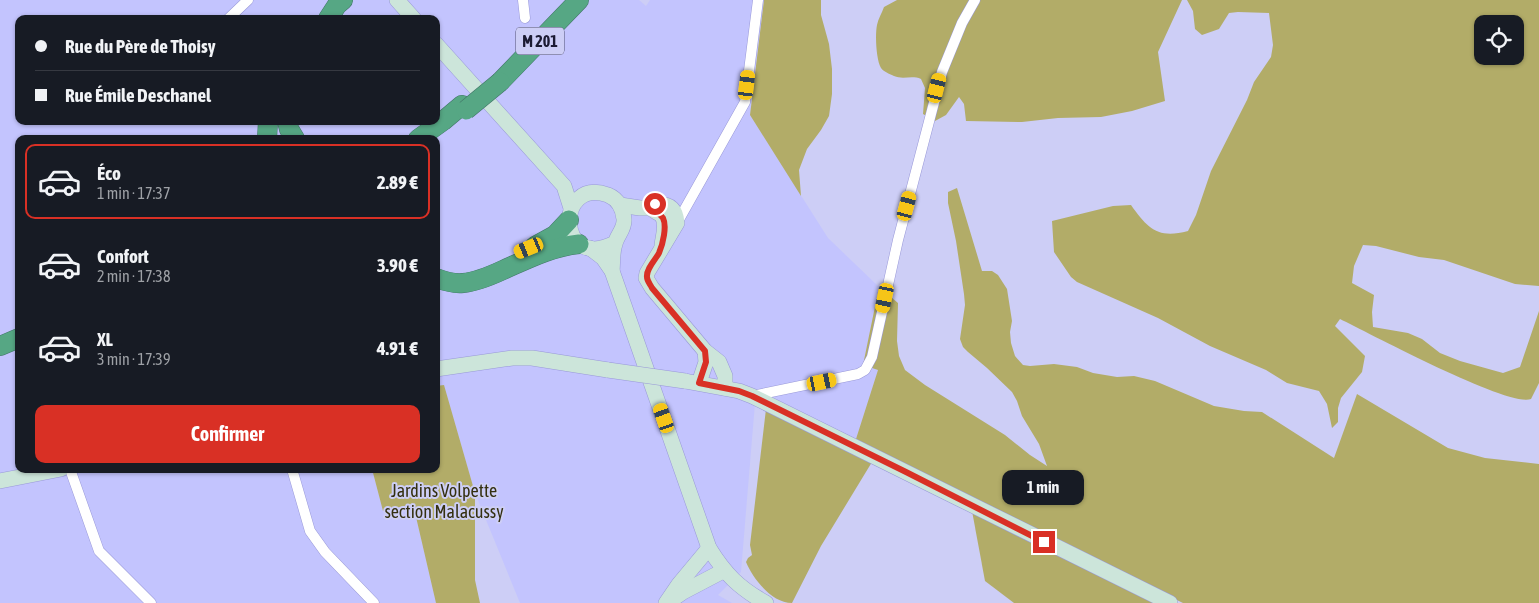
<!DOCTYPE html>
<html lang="fr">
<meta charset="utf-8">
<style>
:root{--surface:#171b24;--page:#20242c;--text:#f1f3f6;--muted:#9ea1a6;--line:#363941;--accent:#d93025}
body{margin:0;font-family:"Asap Condensed",sans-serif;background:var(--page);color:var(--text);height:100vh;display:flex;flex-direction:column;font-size:19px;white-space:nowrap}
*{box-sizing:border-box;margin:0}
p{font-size:16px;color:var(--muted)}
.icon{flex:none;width:28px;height:28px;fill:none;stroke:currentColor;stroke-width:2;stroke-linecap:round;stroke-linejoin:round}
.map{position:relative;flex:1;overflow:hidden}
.drawer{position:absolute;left:15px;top:135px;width:425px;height:338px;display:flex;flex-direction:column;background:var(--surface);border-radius:10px;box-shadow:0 1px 4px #0004}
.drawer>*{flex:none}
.top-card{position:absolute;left:15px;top:15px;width:425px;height:110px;border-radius:10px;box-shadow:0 1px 4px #0004;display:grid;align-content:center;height:110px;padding:0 20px;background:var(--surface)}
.tools{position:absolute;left:1474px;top:15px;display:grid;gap:10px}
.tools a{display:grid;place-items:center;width:50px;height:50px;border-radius:10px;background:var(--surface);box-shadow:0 1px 4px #0004;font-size:25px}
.end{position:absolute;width:22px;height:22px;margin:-11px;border:6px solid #d93025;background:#fff;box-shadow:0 0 0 2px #fff}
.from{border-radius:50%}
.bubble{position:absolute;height:35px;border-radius:10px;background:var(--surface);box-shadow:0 1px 4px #0004;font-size:16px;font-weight:700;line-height:35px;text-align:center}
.car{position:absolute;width:15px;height:30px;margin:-15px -8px;border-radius:6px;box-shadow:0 0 4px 1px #0007;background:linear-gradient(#f5c518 24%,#345 0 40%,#f5c518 0 76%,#345 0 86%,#f5c518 0)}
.top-card b{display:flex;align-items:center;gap:18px;height:48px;font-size:19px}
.top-card b+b{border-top:1px solid var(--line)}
.top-card i{width:12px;height:12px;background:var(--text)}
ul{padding:9px 0 0;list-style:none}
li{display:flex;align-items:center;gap:15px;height:75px;margin:0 10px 8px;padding:0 10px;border:2px solid transparent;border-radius:10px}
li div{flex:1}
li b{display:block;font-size:19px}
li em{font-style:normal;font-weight:700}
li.on{border-color:var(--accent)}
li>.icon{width:45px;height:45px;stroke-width:1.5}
.cta{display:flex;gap:10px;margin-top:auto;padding:10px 20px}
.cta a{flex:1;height:58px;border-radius:10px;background:var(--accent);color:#fff;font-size:20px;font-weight:700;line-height:58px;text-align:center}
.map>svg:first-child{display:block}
.built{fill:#c3c4fe;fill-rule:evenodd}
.green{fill:#b2ac68;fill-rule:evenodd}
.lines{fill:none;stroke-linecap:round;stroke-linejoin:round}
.street-casing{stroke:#9999d8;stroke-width:11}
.secondary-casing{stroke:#9999d8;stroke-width:16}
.highway-casing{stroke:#427668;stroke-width:20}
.street{stroke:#fff;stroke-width:10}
.secondary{stroke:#cce5da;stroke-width:15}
.highway{stroke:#56a784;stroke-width:19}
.secondary-bridge-casing{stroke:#9999d8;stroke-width:16;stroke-linecap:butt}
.highway-bridge-casing{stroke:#427668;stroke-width:20;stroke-linecap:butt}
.secondary-bridge{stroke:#cce5da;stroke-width:15}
.highway-bridge{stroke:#56a784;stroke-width:19}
.route{stroke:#d93025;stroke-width:6}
.labels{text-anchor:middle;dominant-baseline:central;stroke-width:4;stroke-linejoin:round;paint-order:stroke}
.shield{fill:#cdcef6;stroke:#51516e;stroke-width:1}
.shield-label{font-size:16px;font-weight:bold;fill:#1c1b33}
.park-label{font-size:18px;fill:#343010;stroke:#cdcef6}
</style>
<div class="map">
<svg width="1539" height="603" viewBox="0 0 1539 603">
<rect width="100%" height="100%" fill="#cdcef6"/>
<!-- built -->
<path class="built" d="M 0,0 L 639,0 L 646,6 L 650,0 L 764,0 L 750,115 L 828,238 L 879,287 L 863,365 L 878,370 L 856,439 L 756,391 L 741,572 L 718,595 L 732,603 L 520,603 L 475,493 L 444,386 L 436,386 L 436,139 L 19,139 L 19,469 L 372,469 L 383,511 L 413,504 L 436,603 L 0,603 ZM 19,19 L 436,19 L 436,121 L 19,121 Z"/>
<!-- green -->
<g class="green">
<path d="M 764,0 L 821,0 L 821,15 L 829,44 L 832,69 L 832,94 L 829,116 L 821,130 L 807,149 L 799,170 L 801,196 L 750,115 Z"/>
<path d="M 897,0 L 1182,0 L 1158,52 L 1165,101 L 1132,111 L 1101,117 L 1058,118 L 1022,122 L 966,121 L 964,104 L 959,97 L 946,115 L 935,121 L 923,114 L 925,88 L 921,79 C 912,75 903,80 894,76 C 890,74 884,72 881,68 C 876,60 875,34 877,25 C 878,19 882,13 884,7 Z"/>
<path d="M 1187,0 L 1539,0 L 1539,286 L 1515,284 L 1444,260 L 1419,257 L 1376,246 L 1363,245 L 1354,266 L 1352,283 L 1374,295 L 1372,312 L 1373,327 L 1408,333 L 1422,339 L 1440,353 L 1460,361 L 1503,373 L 1520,367 L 1539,311 L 1539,383 L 1531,399 C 1509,408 1369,333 1340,319 L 1335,326 L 1365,356 L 1362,372 L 1341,398 L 1338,408 L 1338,422 L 1332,428 L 1327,404 L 1319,391 L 1287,383 L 1266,370 L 1210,346 L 1158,318 L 1077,282 L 1071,277 L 1054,252 L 1052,221 L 1113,206 L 1131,205 C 1148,229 1158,239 1188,231 L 1196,215 L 1211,171 L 1247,100 L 1254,82 L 1271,57 L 1273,45 L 1269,13 L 1238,12 L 1229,13 L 1219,29 L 1202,35 L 1195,29 L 1193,11 ZM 1482,24 L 1515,24 L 1515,56 L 1482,56 Z"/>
<path d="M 957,188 L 982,271 L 992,271 L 998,275 L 1007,289 L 1012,321 L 1010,332 L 1011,343 L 1015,356 L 1023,365 L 1030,366 L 1054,364 L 1077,367 L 1093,373 L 1117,377 L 1134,376 L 1155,381 L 1214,406 L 1244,411 L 1262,412 L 1334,458 L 1357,394 L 1448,448 L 1485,458 L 1539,464 L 1539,603 L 1183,603 L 979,503 L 856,439 L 878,370 L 863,365 L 879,287 L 898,303 L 897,341 L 899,356 L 905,370 L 925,385 L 1005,435 L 1030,455 L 1047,466 L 1039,444 L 1022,416 L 1017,401 L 1012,392 L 987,368 L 968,352 L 963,347 L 960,339 L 965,305 L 964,294 L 956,241 L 948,203 L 948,192 Z"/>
<path d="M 444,385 L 475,493 L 475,580 L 480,603 L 436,603 L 413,504 L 383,511 L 372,469 L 436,469 L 436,386 Z"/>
<path d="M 766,409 L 872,462 L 821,546 L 792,603 C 772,603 753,579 746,562 L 748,558 L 752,555 L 750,545 Z"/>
<path d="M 972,511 L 1155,603 L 1014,603 L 985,581 Z"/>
</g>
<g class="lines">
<!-- street casing -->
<g class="street-casing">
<g id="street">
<path d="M 523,0 L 525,18"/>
<path d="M 228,19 L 248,0"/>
<path d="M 677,223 L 745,102 L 758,0"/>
<path d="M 752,396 L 858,374 L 865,370 L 872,357 L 898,240 L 942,72 L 962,23 L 975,0"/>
<path d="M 70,469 L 99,551 L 151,603"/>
<path d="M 292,469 L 310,531 L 325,552 L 374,603"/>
</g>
</g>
<!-- secondary casing -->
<g class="secondary-casing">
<g id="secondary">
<path d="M 397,0 L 414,19"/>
<path d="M 436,44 L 564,186 L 571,208"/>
<path d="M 620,205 L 640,208 L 651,208 L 655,204 C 670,203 676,209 677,223 L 647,273 L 646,278 L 652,288 L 705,351 L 719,362 L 725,376 L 725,388"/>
<path d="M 651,208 C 654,212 658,212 661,215 C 668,222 663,236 662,245"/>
<path d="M 590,248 L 603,258 L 612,271 L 709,548 C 725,574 739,588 766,603"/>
<path d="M 612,271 C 613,262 612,252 615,244 C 617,235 625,229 624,219 C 623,209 618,199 608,195 C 555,176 556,273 615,243"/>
<path d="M 436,369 L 512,358 L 532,358 L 608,370"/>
<path d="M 685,381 L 739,391 L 752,396 C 892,464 1030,535 1170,603"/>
<path d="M 699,383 L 706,362 L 705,351"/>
<path d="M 0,481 L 61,469"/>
<path d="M 673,599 L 683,592 L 723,571"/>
<path d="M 666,603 L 679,584 L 709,548"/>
</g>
</g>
<!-- highway casing -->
<g class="highway-casing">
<g id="highway">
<path d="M 328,19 L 337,5 L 343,0"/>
<path d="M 500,82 L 579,0"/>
<path d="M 287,121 L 289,129 L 295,139"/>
<path d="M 267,139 L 268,121"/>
<path d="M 418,139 L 443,121 L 462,105"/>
<path d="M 535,246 L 555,235 L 569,220"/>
<path d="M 436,278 C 444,281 454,284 463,283 C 476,282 490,276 503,270 C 528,259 551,247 579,244"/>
<path d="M 0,346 L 19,338"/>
</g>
</g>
<!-- street -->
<use href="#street" class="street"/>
<!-- secondary -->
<use href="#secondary" class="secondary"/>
<!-- highway -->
<use href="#highway" class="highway"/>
<!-- secondary-bridge casing -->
<g class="secondary-bridge-casing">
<path id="secondary-bridge" d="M 608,370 L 685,381"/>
</g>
<!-- highway-bridge casing -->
<g class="highway-bridge-casing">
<path id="highway-bridge" d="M 466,110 L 500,82"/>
</g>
<!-- secondary-bridge -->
<use href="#secondary-bridge" class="secondary-bridge"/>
<!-- highway-bridge -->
<use href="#highway-bridge" class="highway-bridge"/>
</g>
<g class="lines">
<!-- route -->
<path class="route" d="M 655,204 L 651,208 C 654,212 660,213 663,218 C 667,226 663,244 659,253 C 656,259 646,269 647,277 C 647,281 650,284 652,288 L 705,351 L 706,362 L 699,383 L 739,391 L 752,396 L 906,472 L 1044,542"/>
</g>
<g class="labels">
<!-- shield labels -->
<rect class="shield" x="516" y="27.5" width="48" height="27" rx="4"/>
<g class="shield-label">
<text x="540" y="41">M 201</text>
</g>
<!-- park labels -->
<g class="park-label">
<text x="444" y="490">Jardins Volpette<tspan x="444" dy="21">section Malacussy</tspan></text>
</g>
</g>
</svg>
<div class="tools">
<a><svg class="icon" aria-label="locate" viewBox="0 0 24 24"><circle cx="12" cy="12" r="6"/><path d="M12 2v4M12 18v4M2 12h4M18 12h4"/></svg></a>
</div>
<i class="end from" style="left:655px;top:204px"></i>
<i class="end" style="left:1044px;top:542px"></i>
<div class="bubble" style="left:1002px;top:470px;width:82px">1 min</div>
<i class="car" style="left:747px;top:85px;rotate:7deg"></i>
<i class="car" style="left:937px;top:88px;rotate:14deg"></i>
<i class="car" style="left:907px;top:206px;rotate:15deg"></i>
<i class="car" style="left:529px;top:248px;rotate:248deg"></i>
<i class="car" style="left:885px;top:298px;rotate:192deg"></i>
<i class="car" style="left:822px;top:382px;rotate:78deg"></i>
<i class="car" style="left:664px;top:418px;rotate:341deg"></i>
<div class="top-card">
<b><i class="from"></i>Rue du Père de Thoisy</b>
<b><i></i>Rue Émile Deschanel</b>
</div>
<section class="drawer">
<ul>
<li class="on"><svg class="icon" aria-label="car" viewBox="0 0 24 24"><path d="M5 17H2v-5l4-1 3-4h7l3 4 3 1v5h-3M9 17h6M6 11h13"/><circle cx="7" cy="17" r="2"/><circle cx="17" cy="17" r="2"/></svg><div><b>Éco</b><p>1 min · 17:37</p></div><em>2.89 €</em></li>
<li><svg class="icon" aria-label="car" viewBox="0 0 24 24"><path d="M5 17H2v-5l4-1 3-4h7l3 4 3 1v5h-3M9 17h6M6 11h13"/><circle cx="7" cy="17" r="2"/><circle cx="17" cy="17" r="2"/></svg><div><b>Confort</b><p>2 min · 17:38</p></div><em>3.90 €</em></li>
<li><svg class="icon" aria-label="car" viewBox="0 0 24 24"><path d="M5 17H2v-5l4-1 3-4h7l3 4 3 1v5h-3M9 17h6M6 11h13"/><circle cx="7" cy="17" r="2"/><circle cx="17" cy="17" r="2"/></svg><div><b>XL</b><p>3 min · 17:39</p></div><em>4.91 €</em></li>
</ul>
<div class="cta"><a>Confirmer</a></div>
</section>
</div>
